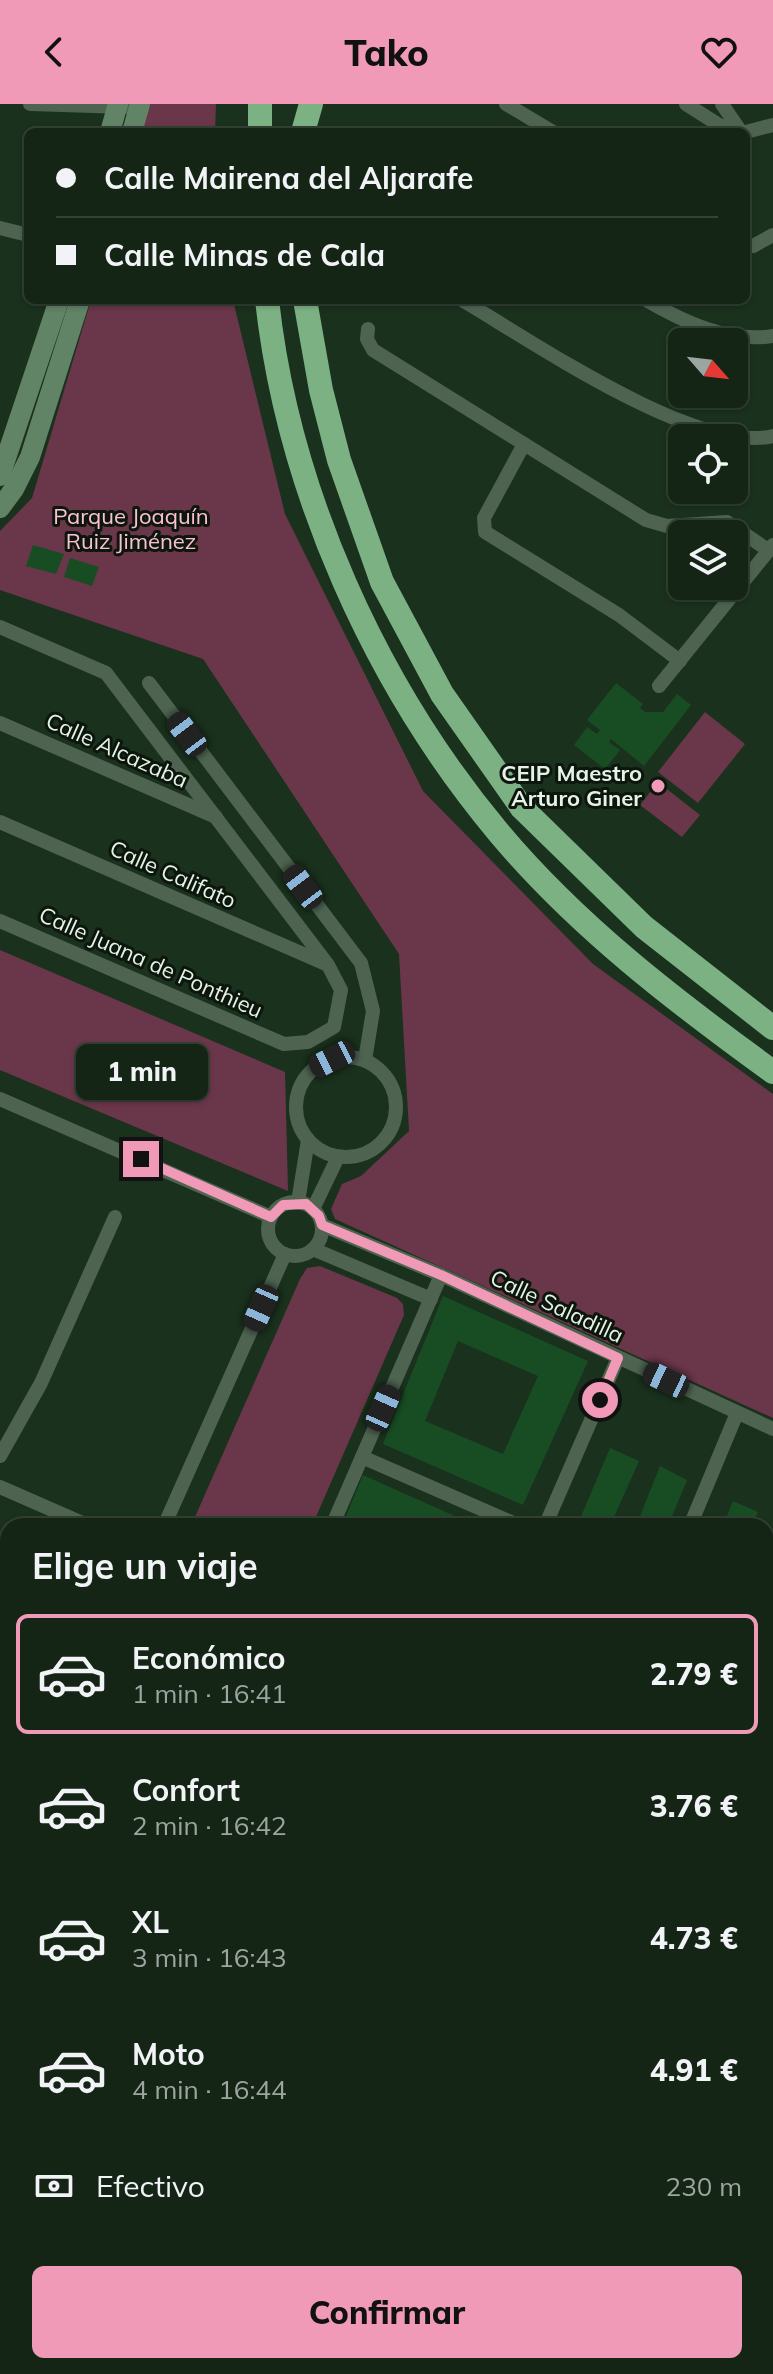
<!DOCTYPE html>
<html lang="es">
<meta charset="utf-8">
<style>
:root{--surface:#142516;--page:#213123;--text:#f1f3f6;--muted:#9da5a1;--line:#334235;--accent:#f09ab7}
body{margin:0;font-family:Mulish,sans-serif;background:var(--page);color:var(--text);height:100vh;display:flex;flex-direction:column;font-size:30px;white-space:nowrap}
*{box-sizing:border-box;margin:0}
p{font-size:26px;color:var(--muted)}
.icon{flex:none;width:44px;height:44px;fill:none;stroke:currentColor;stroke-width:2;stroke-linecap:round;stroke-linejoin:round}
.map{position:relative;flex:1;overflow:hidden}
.details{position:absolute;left:0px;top:1414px;width:774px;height:856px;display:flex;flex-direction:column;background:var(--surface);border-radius:24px 24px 0 0;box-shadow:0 2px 6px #0004,0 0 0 2px var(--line)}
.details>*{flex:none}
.banner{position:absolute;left:24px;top:24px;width:726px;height:176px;border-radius:12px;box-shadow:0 2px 6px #0004,0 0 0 2px var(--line);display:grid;align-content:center;height:176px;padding:0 32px;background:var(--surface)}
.needle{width:52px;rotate:118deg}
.fabs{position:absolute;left:668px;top:224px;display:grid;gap:16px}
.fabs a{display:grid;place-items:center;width:80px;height:80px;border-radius:12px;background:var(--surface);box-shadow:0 2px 6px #0004,0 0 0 2px var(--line);font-size:40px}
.end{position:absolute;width:36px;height:36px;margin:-18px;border:10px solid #f09ab7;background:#111;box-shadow:0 0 0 4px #111}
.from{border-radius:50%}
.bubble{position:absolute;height:56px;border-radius:12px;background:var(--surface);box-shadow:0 2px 6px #0004,0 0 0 2px var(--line);font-size:26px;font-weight:800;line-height:56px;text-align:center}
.car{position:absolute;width:24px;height:48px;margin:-24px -12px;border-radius:10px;box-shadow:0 0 6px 2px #0007;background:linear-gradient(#222 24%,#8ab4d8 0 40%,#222 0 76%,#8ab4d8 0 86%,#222 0)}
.banner b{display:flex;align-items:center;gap:28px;height:76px;font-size:30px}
.banner b+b{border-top:2px solid var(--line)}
.banner i{width:20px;height:20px;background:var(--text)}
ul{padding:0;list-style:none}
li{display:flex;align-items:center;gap:24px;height:120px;margin:0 16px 12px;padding:0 16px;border:4px solid transparent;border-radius:12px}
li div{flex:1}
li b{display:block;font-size:30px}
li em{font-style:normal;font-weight:800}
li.selected{border-color:var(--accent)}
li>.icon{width:72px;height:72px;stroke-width:1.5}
h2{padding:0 32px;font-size:36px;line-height:96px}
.pay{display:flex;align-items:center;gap:20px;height:88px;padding:0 32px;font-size:30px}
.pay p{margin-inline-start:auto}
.action{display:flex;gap:16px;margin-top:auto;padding:16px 32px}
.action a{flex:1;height:92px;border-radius:12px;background:var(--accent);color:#111;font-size:32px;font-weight:800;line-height:92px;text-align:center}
header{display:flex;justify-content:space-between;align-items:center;height:104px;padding:0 32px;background:var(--accent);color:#111;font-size:36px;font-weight:800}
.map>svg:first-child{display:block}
.green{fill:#6a3649}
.building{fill:#184d24;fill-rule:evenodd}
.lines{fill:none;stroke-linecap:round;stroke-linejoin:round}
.street{stroke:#4e6451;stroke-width:14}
.secondary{stroke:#618366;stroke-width:20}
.highway{stroke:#7cb283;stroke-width:24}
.route{stroke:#f09ab7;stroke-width:10}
.poi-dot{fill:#f09ab7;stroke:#0c160d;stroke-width:3}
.labels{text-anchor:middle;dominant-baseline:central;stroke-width:6;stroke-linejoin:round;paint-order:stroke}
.park-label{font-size:22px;fill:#fbc0d3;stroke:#0c160d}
.street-label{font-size:22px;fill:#e5f3e6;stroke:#0c160d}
.poi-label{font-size:22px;font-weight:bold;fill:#e5f3e6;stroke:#0c160d;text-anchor:end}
</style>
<header><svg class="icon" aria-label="back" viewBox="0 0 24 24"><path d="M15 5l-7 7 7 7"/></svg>Tako<svg class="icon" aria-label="heart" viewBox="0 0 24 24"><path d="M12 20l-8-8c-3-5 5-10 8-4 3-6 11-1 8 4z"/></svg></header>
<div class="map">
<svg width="773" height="2270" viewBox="0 0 773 2270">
<rect width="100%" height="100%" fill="#1a311d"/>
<!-- green -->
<g class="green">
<path d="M 135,0 L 216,0 L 215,28 L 128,28 Z"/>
<path d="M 91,196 L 233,196 L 285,410 L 423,687 L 593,860 L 773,990 L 773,1314 L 335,1115 L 331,1105 L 342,1080 L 361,1072 L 409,1027 L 399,850 L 203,555 L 0,486 L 0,427 L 32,394 Z"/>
<path d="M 705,608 L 745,640 L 698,699 L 658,668 Z"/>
<path d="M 658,678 L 700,711 L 682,733 L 640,701 Z"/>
<path d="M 0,846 L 285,968 L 288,1087 L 0,966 Z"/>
<path d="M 320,1162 L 397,1194 L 403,1200 L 404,1211 L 312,1422 L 191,1422 L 300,1175 L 307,1164 Z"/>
<path d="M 8,1854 L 8,2119 L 0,2137 L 0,1859 Z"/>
<path d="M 305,2262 L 463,2262 L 431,2270 L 301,2270 Z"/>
</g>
<!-- building -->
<g class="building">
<path d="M 33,441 L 64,450 L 56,470 L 26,462 Z"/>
<path d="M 70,454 L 99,463 L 92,482 L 64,473 Z"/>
<path d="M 616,579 L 643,600 L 640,604 L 645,608 L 663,608 L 677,590 L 691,601 L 644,662 L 611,635 L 609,638 L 620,646 L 605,665 L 574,641 L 587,623 L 597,630 L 600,626 L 587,616 Z"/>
<path d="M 443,1192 L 588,1257 L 523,1401 L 383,1340 ZM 458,1237 L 538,1272 L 503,1350 L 425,1317 Z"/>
<path d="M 610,1344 L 639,1357 L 610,1422 L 577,1422 Z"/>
<path d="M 660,1362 L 687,1376 L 668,1422 L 636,1422 Z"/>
<path d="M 363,1371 L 477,1422 L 391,1422 L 378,1416 L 376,1422 L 342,1422 Z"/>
<path d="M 733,1397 L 758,1408 L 752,1422 L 723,1422 Z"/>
<path d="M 773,1427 L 773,1499 L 766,1516 L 766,1444 Z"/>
<path d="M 51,2262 L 163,2262 L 159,2270 L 71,2270 Z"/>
<path d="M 197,2262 L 267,2262 L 264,2270 L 193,2270 Z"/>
<path d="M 525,2262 L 577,2262 L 579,2270 L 522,2270 L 520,2263 Z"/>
</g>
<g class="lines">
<!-- street -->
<g class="street">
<path d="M 30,0 L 125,3"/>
<path d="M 506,0 L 553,28"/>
<path d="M 686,0 L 719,21 L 741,28"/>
<path d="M 722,0 L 741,28"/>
<path d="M 746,28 L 773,21"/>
<path d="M 0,124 L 28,131"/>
<path d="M 746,141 L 753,142 L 773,131"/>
<path d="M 462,196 C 530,236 697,351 773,332"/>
<path d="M 646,196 C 684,218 728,239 773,232"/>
<path d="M 368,225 L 367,235 L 373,246 L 646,416 L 667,422 L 727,418 L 768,446"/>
<path d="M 524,340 L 484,414 L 485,428 L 619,511 L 680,557"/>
<path d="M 0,523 L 106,569 L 328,861 L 341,886 L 334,923 L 308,938 L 284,940 L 0,817"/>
<path d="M 149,579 L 361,859 L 373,907 L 365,956"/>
<path d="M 659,582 L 773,441"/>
<path d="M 0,619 L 216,713"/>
<path d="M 0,718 L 326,860"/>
<circle cx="346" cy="1003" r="50"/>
<path d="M 0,995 L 271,1113"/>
<path d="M 298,1098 L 308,1036"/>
<circle cx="295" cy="1125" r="27"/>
<path d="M 313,1105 L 338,1053"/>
<path d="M 322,1121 L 441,1171 L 773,1325"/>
<path d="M 313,1145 L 431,1195"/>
<path d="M 0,1352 L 41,1279 L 115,1113"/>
<path d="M 362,1353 L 520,1422"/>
<path d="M 0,1383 L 89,1422"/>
<path d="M 164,1422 L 285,1150"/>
<path d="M 332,1422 L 441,1171"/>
<path d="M 545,1422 L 618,1254"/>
<path d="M 690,1422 L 737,1309"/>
<path d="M 766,1608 L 773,1589"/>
<path d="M 766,1747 L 773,1750"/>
<path d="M 0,1763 L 8,1763"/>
<path d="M 0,1839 L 8,1838"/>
<path d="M 766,1866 L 773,1845"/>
<path d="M 766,2045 L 773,2029"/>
<path d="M 766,2093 L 773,2096"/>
<path d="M 0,2183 L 8,2164"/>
<path d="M 615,2262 L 615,2270"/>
<path d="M 0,2269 L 2,2270"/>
<path d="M 176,2270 L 179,2262"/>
</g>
<!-- secondary -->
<g class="secondary">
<path d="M 110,28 L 118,0"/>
<path d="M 132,28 L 140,0"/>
<path d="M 0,372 L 59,196"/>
<path d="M 0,404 L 14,385 L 30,353 L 80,196"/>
</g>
<!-- highway -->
<g class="highway">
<path d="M 260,28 L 260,0"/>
<path d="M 303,28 L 311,0"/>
<path d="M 267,196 C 288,387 376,582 499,729 C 577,822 675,897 773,968"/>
<path d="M 305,196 L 321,286 L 339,356 L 382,478 L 442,590 L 522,704 L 644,823 L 773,924"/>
</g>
</g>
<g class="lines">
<!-- route -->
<path class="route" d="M 141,1055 L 271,1113 L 283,1101 L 306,1100 L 319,1112 L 322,1121 L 441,1171 L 618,1254 L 600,1296"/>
</g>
<!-- markers -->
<circle class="poi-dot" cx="658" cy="682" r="8"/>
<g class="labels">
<!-- park labels -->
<g class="park-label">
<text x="131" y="412">Parque Joaquín<tspan x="131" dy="25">Ruiz Jiménez</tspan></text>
</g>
<!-- street labels -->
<g class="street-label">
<text transform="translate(117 646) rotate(24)">Calle Alcazaba</text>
<text transform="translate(173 770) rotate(24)">Calle Califato</text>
<text transform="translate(151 858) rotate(24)">Calle Juana de Ponthieu</text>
<text transform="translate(557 1202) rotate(25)">Calle Saladilla</text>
</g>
<!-- poi labels -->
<g class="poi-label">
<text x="642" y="669">CEIP Maestro<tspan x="642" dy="25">Arturo Giner</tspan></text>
</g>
</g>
</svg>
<div class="fabs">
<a><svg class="needle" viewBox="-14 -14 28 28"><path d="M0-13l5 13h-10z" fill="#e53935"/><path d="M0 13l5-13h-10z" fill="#9da5a1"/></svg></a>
<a><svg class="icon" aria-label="locate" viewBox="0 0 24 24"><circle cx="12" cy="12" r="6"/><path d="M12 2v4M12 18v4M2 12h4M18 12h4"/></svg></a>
<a><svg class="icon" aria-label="layers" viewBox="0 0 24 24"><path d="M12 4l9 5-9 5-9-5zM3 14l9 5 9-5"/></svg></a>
</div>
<i class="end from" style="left:600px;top:1296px"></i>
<i class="end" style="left:141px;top:1055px"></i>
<div class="bubble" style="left:76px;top:940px;width:132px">1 min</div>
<i class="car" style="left:187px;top:630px;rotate:323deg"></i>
<i class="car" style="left:303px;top:783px;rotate:323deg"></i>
<i class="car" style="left:332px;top:955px;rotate:243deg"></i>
<i class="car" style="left:261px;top:1204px;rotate:204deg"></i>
<i class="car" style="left:666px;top:1276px;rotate:295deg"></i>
<i class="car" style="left:383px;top:1304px;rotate:24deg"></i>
<div class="banner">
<b><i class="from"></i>Calle Mairena del Aljarafe</b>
<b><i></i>Calle Minas de Cala</b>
</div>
<section class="details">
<h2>Elige un viaje</h2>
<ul>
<li class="selected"><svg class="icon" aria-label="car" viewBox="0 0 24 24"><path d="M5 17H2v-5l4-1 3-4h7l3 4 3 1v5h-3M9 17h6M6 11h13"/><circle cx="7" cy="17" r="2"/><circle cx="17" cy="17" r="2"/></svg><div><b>Económico</b><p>1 min · 16:41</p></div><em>2.79 €</em></li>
<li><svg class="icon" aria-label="car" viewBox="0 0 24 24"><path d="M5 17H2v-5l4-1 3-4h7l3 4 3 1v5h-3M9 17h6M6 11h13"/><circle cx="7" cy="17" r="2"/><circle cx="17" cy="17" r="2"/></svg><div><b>Confort</b><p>2 min · 16:42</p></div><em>3.76 €</em></li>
<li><svg class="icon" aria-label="car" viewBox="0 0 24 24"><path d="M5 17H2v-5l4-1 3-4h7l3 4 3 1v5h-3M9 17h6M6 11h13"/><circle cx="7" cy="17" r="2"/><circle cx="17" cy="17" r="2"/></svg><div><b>XL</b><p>3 min · 16:43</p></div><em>4.73 €</em></li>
<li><svg class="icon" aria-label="car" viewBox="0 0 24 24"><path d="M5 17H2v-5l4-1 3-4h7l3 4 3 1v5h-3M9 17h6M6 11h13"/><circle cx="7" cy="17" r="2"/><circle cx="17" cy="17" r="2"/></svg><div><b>Moto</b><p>4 min · 16:44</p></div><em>4.91 €</em></li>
</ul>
<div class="pay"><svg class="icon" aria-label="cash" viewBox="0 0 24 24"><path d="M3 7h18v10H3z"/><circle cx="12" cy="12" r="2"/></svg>Efectivo<p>230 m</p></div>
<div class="action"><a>Confirmar</a></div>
</section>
</div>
